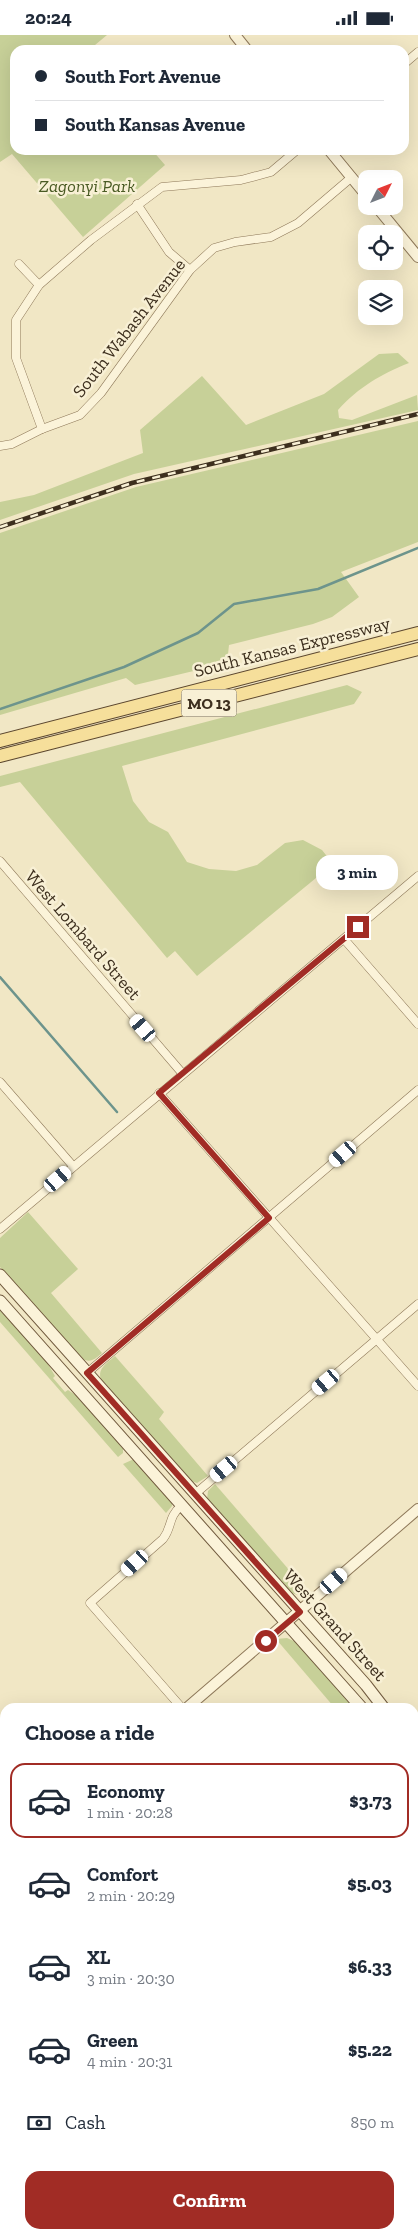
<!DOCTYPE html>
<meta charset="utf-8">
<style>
:root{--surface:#fff;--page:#f6f6f7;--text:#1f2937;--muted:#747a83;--line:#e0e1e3;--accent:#a12c25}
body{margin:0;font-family:"Zilla Slab",serif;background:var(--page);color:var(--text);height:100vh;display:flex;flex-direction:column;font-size:19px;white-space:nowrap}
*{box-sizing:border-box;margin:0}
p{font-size:16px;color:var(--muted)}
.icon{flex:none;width:28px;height:28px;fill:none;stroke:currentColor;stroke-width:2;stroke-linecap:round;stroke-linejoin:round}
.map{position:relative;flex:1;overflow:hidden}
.details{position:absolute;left:0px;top:1668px;width:419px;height:536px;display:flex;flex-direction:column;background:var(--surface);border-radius:15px 15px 0 0;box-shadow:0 5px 20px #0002}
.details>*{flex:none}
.hud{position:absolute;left:10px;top:10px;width:399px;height:110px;border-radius:15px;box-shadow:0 5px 20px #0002;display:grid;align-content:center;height:110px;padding:0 25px;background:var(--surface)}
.needle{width:32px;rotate:48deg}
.controls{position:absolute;left:358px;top:135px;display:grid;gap:10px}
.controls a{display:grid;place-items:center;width:45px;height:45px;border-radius:10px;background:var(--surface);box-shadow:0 5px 20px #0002;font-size:25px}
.end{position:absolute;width:22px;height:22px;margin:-11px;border:6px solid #a12c25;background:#fff;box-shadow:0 0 0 2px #fff}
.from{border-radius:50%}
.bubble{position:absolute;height:35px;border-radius:15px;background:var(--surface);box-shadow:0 5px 20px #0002;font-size:16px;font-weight:800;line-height:35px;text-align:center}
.car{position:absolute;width:15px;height:30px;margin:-15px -8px;border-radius:6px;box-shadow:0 0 4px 1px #0007;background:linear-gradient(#fff 24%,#345 0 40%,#fff 0 76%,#345 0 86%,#fff 0)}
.hud b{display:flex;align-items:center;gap:18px;height:48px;font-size:19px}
.hud b+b{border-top:1px solid var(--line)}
.hud i{width:12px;height:12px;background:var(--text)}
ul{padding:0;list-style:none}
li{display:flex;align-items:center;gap:15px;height:75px;margin:0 10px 8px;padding:0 15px;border:2px solid transparent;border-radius:15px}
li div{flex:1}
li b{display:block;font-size:19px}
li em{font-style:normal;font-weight:800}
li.on{border-color:var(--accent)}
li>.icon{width:45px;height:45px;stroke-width:1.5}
h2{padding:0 25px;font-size:22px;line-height:60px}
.pay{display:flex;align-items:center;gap:12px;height:55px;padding:0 25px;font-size:19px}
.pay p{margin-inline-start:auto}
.button{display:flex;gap:10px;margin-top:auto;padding:10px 25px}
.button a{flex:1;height:58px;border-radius:15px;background:var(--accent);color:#fff;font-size:20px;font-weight:800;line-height:58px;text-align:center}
.status{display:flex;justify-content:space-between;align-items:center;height:35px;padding:0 25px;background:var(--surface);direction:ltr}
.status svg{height:14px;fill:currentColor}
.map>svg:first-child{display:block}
.green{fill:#c7d098}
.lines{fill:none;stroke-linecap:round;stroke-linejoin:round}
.stream{stroke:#6d948c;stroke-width:2.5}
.minor-casing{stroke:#8e7859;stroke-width:9}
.tertiary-casing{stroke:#8e7859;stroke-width:12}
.secondary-casing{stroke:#70593d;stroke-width:13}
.primary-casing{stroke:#5b462e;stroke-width:14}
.minor{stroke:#fbf3d9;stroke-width:8}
.tertiary{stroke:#fbf3d9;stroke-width:10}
.secondary{stroke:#fbf3d9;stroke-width:11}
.primary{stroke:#f6df9b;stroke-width:12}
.rail-casing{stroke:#3d2f1e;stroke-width:4.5}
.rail{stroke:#f8f0d5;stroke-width:2.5;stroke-dasharray:8;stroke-linecap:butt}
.route{stroke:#a12c25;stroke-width:6}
.labels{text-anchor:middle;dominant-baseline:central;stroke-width:5;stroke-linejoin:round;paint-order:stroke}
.shield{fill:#f8f0d5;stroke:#756955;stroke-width:1}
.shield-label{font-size:16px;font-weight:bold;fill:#3d2f1e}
.park-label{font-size:18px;font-style:italic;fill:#4a5b24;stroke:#f8f0d5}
.street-label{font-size:18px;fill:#3d2f1e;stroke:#f8f0d5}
</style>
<div class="status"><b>20:24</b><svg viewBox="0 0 49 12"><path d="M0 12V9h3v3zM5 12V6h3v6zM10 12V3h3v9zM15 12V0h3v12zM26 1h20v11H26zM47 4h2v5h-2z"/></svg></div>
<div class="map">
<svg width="418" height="2203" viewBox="0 0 418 2203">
<rect width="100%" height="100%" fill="#f1e7c5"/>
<!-- green -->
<g class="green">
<path d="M 0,0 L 107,0 L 89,15 L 15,15 L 15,115 L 152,115 L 165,130 L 83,202 L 12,119 L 0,127 Z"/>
<path d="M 398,318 L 409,328 C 381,339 359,352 338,375 L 339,383 L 352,385 L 417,360 L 418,375 L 134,439 L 0,485 L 0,467 L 34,460 L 143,418 L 140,395 L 202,341 L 246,390 L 324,359 L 379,319 Z"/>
<path d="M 418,386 L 418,507 L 341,537 L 359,562 L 332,582 L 313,589 L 229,610 L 227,628 L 135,650 L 126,643 L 0,680 L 0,498 L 136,452 Z"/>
<path d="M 347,650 L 362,657 L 354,669 L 122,731 L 133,766 L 149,787 L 168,797 L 187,827 L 209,834 L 236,836 L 257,830 L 285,808 L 303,805 L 322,815 L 333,829 L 197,941 L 175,916 L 167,923 L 20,747 L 0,752 L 0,741 Z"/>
<path d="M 28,1177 L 78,1234 L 51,1258 L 102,1318 C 95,1324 90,1329 81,1323 L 0,1232 L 0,1203 Z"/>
<path d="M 0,1272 L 42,1319 L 55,1341 L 53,1343 L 65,1357 L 68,1355 L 80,1363 L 123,1411 L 123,1418 L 118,1422 L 0,1287 Z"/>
<path d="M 115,1321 L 164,1377 L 159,1384 L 208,1441 L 197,1448 L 188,1445 L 102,1347 C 96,1334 106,1329 115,1321 Z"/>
<path d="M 134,1424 L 172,1466 L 172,1471 L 166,1478 L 123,1429 Z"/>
<path d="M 215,1449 L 309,1558 L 302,1561 L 291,1558 L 207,1464 L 208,1456 Z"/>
<path d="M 287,1603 L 296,1607 L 355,1672 L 334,1672 L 276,1604 Z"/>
</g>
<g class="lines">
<!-- stream -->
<g class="stream">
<path d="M 0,674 L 124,632 L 198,598 L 234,569 L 318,554 L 418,513"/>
<path d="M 0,942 L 117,1077"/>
</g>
<!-- minor casing -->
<g class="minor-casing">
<g id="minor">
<path d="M 404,29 L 418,17"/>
<path d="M 137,169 L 169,217 L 190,235"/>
<path d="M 19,229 L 39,250"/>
<path d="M 42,394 L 16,323 L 16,285 L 39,250 L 91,205 L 162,152 L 241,145 L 271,137 L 297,115"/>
<path d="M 0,411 L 12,409 L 42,394 L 80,380 L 101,358 L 190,235 L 214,213 L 235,207 L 271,202 L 298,188 L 352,142"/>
<path d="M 0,826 L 182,1038"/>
<path d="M 344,904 L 418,989"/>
<path d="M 0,1047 L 73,1131"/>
<path d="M 159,1058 L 418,1351"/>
<path d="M 0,1194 L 418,841"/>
<path d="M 87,1338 L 418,1055"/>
<path d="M 195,1459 L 418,1269"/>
<path d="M 181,1672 L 90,1568 L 163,1504 C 173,1491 167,1483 182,1470"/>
<path d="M 0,1718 L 5,1724"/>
<path d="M 414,1834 L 418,1831"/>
<path d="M 414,1973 L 418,1970"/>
<path d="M 0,1997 L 5,1992"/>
<path d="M 414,2114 L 418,2110"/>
<path d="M 0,2186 L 5,2182"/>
<path d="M 203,2199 L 206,2203"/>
<path d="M 310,2203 L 315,2199"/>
</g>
</g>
<!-- tertiary casing -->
<g class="tertiary-casing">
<g id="tertiary">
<path d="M 235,0 L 247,15"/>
<path d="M 329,115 L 366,160"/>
<path d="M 376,171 L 418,222"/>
<path d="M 188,1672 L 418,1474"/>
<path d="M 0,1830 L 5,1826"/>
</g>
</g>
<!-- secondary casing -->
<g class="secondary-casing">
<g id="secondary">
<path d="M 0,1240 L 366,1650 L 383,1672"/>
<path d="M 0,1266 L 361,1672"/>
<path d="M 414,1717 L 418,1725"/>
<path d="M 414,1754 L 418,1761"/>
</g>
</g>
<!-- primary casing -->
<g class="primary-casing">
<g id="primary">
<path d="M 0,706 L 418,598"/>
<path d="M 0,721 L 418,614"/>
</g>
</g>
<!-- minor -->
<use href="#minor" class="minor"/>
<!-- tertiary -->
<use href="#tertiary" class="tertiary"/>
<!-- secondary -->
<use href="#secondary" class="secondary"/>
<!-- primary -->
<use href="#primary" class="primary"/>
<!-- rail casing -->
<g class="rail-casing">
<path id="rail" d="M 0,492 L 132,448 L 418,379"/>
</g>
<!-- rail -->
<use href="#rail" class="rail"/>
</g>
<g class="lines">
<!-- route -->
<path class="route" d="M 266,1606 L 300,1577 L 87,1338 L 269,1183 L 159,1058 L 358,892"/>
</g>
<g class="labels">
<!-- shield labels -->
<rect class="shield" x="181.5" y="654.5" width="55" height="27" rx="4"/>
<g class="shield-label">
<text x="209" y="668">MO 13</text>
</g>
<!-- park labels -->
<g class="park-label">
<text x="87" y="151">Zagonyi Park</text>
</g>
<!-- street labels -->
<g class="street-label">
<text transform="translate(129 293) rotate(-52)">South Wabash Avenue</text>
<text transform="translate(292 612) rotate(-14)">South Kansas Expressway</text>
<text transform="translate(83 900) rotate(49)">West Lombard Street</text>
<text transform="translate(335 1590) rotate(48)">West Grand Street</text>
</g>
</g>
</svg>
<div class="controls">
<a><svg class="needle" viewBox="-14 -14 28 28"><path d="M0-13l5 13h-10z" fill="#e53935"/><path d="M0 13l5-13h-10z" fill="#747a83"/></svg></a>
<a><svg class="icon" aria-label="locate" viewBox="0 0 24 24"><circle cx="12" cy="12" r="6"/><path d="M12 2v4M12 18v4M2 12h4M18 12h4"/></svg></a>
<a><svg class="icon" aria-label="layers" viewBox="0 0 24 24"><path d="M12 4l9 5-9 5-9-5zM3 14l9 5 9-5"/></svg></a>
</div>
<i class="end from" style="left:266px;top:1606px"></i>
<i class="end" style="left:358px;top:892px"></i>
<div class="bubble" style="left:316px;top:820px;width:82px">3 min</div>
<i class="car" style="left:143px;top:993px;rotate:319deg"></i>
<i class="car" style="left:343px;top:1119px;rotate:229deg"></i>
<i class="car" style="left:58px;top:1144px;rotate:49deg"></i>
<i class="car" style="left:326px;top:1347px;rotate:230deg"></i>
<i class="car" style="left:224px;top:1434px;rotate:230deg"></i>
<i class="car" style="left:135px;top:1528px;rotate:228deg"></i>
<i class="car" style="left:334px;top:1546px;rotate:49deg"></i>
<div class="hud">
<b><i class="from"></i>South Fort Avenue</b>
<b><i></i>South Kansas Avenue</b>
</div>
<section class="details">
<h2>Choose a ride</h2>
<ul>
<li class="on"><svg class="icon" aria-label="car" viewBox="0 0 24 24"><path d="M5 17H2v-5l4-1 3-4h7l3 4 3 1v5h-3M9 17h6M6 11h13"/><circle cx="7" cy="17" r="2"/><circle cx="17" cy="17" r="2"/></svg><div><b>Economy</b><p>1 min · 20:28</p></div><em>$3.73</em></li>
<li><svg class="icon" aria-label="car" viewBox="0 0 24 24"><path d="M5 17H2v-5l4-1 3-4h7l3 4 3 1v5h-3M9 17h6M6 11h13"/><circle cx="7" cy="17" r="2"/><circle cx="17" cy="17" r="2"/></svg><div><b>Comfort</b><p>2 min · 20:29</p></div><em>$5.03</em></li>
<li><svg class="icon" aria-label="car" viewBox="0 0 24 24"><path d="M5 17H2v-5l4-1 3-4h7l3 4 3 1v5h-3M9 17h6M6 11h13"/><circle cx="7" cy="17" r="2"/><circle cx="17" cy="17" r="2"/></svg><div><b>XL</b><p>3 min · 20:30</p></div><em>$6.33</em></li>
<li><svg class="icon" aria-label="car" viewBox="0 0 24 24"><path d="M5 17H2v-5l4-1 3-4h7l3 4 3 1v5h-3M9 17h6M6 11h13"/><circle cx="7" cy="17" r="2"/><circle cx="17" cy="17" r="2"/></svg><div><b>Green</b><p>4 min · 20:31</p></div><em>$5.22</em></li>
</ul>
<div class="pay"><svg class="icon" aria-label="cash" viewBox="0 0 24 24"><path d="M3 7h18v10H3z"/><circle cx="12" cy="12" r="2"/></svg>Cash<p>850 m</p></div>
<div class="button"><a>Confirm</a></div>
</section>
</div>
